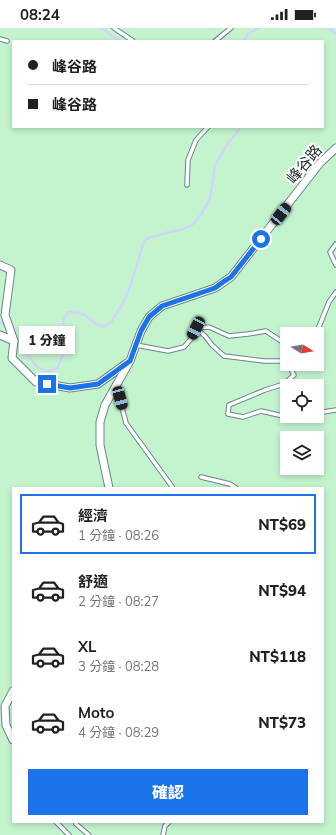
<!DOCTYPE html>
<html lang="zh-TW">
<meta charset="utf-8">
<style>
:root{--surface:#fff;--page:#f6f6f6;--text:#202124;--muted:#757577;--line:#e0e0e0;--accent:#1a73e8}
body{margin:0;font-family:Mulish,"Noto Sans TC",sans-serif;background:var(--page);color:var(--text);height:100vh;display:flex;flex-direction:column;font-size:15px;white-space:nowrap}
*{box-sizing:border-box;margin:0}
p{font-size:13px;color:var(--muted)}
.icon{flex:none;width:22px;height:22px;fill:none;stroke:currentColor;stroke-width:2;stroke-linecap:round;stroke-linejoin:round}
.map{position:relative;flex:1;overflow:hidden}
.drawer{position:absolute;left:12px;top:459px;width:312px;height:336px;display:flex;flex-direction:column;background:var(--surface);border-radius:0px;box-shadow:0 2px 6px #0003}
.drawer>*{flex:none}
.banner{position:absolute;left:12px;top:12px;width:312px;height:88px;border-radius:0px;box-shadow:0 2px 6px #0003;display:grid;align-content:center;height:88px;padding:0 16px;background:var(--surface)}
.needle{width:26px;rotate:101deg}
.fabs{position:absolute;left:280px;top:299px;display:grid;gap:8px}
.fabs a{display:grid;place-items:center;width:44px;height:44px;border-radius:0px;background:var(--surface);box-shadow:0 2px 6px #0003;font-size:20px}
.end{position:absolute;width:18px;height:18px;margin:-9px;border:5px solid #1a73e8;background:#fff;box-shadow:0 0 0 2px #fff}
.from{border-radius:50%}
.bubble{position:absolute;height:28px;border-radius:0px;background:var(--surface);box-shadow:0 2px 6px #0003;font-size:13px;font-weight:800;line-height:28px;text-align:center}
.car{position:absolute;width:12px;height:24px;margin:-12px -6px;border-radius:5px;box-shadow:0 0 3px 1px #0007;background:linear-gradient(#222 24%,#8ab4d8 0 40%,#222 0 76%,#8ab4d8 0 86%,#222 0)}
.banner b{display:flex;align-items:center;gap:14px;height:38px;font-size:15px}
.banner b+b{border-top:1px solid var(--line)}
.banner i{width:10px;height:10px;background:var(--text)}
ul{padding:7px 0 0;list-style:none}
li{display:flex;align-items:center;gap:12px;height:60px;margin:0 8px 6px;padding:0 8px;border:2px solid transparent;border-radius:0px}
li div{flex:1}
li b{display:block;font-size:15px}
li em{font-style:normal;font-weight:800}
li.selected{border-color:var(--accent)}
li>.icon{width:36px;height:36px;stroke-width:1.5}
.cta{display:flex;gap:8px;margin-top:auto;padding:8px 16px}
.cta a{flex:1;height:46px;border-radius:0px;background:var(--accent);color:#fff;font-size:16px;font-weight:800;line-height:46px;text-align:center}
.status{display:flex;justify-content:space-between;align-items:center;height:28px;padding:0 20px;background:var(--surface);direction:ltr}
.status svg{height:11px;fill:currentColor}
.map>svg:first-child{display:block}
.green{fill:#c3f4ce;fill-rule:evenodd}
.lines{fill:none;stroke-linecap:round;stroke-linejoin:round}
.stream{stroke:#d0d5fa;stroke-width:2.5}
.lane-casing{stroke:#6a858c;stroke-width:5.5}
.street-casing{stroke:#6a858c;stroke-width:9}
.lane{stroke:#fff;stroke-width:3.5}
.street{stroke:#fff;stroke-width:7}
.route{stroke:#1a73e8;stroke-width:5}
.labels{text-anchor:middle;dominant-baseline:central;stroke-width:4;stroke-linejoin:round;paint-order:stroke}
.street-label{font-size:15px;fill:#253133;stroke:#fff}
</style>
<div class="status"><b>08:24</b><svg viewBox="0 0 49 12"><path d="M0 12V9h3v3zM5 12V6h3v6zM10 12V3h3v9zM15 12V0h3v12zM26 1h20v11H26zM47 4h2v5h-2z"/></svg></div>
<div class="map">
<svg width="336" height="807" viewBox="0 0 336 807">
<rect width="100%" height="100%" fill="#effafd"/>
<!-- green -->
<path class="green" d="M 0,0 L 336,0 L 336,807 L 0,807 ZM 13,13 L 323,13 L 323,99 L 13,99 ZM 287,306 L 317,306 L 317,336 L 287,336 ZM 287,358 L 317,358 L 317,388 L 287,388 ZM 287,410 L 317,410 L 317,440 L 287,440 ZM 13,460 L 323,460 L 323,794 L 13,794 Z"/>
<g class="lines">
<!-- stream -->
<g class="stream">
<path d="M 102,0 L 119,13"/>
<path d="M 328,0 L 336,6"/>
<path d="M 244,13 L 248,6 L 259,0"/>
<path d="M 0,293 L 7,300"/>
<path d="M 13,306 C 23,314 33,344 48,343 C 50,343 54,341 57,340 L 61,332 L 65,322 L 63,292 L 68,284 L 78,285 L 85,287 L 96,296 L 103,299 L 111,294 L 123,275 L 130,259 L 144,213 L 149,210 L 169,204 L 184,201 L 193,196 L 200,188 L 210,171 L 215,137 L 228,115 L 239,102 L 239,99"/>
</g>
<!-- lane casing -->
<g class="lane-casing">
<g id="lane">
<path d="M 114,0 L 133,13"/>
<path d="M 0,11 L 7,13"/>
<path d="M 215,13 L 231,0"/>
<path d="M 187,157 L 188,132 L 196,112 L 208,99"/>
<path d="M 336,216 L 330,224 L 336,237"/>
<path d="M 196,300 L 205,308 L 212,317 L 224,328 L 264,333 L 286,333 L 287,334"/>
<path d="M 196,300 L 209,299 L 229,308 L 248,306 L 266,303 L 287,317"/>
<path d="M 316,306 L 329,274 L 336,264"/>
<path d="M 136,317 L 168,323 L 184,319 L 191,311 L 196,300"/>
<path d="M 116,357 L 126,395 L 173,460"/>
<path d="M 317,385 L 336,382"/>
<path d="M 287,388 L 283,388 L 261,383 L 243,389 L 228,386 L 229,377 L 265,362 L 284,356 L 294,347 L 288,336"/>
<path d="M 201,449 L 230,456 L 236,460"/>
<path d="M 56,794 L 69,807"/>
<path d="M 76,796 L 89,807"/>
<path d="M 163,807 L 165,798 L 169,794"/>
</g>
</g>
<!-- street casing -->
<g class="street-casing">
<g id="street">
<path d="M 0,237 L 11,242 L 5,287 L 14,313"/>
<path d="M 0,307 L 14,313 L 12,330 L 36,354 L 70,360 L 98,356 L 127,335"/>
<path d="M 109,460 L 100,417 L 100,394 L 105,377 L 130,333 L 141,303 L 149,289 L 162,278 L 215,260 L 231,249 L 320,135 L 336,120"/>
<path d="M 13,663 L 5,678 L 6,697 L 13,712"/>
</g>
</g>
<!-- lane -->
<use href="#lane" class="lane"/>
<!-- street -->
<use href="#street" class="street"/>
</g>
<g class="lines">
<!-- route -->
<path class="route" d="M 47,356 L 70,360 L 98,356 L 130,333 L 141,303 L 149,289 L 162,278 L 215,260 L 223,254 L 231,249 L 261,211"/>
</g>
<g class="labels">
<!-- street labels -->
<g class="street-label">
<text transform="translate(304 136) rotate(-50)">峰谷路</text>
</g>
</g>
</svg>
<div class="fabs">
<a><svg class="needle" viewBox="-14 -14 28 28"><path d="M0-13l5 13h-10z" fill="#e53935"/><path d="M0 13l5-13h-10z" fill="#757577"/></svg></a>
<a><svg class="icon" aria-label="locate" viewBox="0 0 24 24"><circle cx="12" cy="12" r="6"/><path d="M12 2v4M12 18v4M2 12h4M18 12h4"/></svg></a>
<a><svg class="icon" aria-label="layers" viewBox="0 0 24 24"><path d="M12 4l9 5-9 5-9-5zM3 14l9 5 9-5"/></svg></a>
</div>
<i class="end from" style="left:261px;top:211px"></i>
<i class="end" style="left:47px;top:356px"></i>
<div class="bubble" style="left:19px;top:298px;width:56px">1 分鐘</div>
<i class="car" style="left:281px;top:186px;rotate:38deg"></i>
<i class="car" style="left:196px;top:300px;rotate:207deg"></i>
<i class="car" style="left:120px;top:370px;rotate:165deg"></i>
<div class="banner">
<b><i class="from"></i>峰谷路</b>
<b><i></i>峰谷路</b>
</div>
<section class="drawer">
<ul>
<li class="selected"><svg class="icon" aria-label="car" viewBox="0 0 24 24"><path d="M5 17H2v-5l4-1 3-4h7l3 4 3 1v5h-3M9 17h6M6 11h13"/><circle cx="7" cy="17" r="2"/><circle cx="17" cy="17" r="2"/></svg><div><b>經濟</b><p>1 分鐘 · 08:26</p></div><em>NT$69</em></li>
<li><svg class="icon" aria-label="car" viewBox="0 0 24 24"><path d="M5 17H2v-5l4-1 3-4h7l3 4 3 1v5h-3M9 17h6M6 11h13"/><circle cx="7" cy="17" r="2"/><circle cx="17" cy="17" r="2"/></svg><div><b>舒適</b><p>2 分鐘 · 08:27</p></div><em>NT$94</em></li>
<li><svg class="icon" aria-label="car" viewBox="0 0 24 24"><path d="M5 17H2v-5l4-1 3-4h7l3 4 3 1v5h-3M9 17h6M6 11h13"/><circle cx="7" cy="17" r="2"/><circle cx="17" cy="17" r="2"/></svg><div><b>XL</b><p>3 分鐘 · 08:28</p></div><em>NT$118</em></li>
<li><svg class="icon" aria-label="car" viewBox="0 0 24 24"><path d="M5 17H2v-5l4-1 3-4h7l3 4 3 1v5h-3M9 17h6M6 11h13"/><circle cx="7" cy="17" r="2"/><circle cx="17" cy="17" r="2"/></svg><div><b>Moto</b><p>4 分鐘 · 08:29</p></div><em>NT$73</em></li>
</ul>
<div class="cta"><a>確認</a></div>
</section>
</div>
